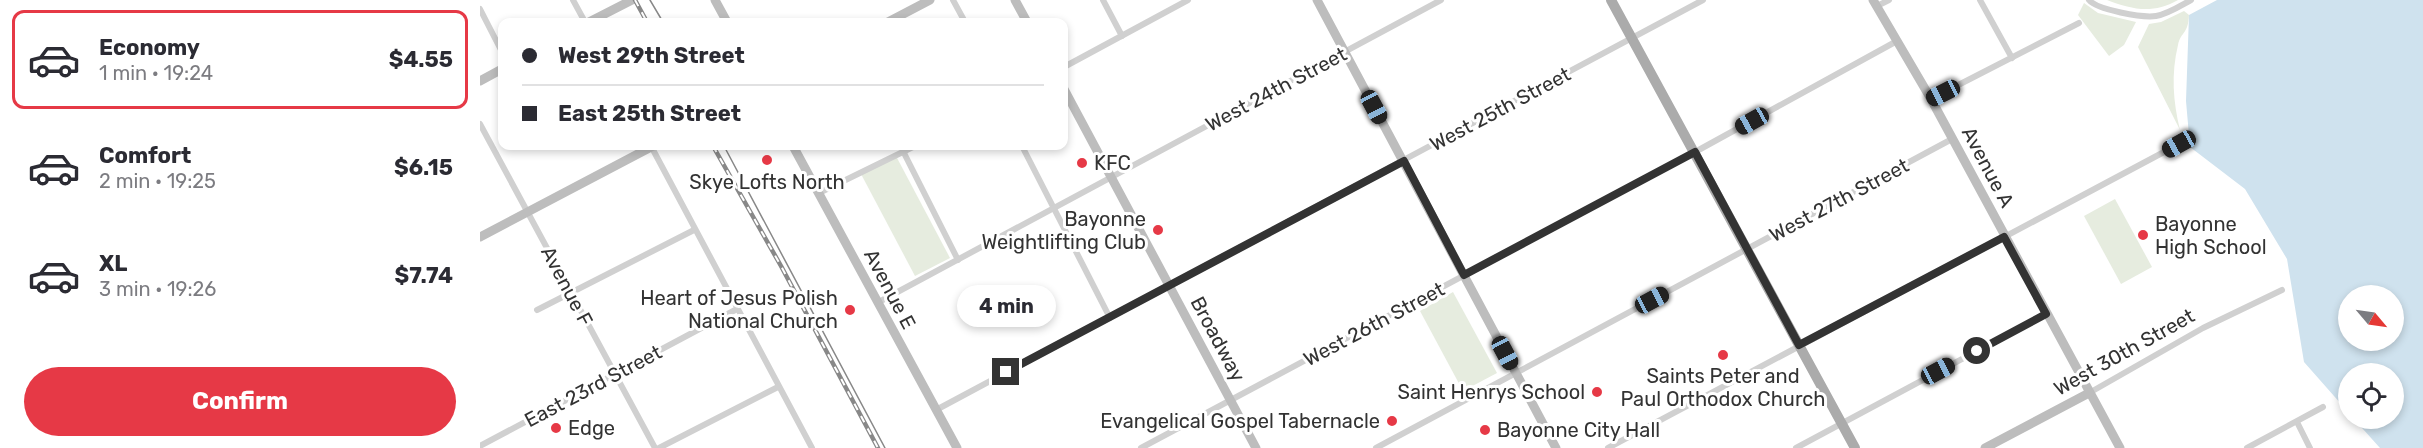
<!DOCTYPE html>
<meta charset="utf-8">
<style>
:root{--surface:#fff;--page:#f7f7f7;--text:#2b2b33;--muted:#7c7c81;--line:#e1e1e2;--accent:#e63946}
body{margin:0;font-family:Rubik,sans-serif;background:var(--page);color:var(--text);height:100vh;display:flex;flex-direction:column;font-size:22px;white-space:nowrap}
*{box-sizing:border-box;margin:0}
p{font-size:20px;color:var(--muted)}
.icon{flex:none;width:33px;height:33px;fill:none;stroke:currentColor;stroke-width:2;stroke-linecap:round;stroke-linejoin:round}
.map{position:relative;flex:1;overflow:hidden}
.panel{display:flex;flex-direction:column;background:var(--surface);width:480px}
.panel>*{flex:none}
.hud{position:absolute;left:18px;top:18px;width:570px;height:132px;border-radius:12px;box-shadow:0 3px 9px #0003;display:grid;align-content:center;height:132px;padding:0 24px;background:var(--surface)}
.needle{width:39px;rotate:119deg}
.tools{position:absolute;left:1858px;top:285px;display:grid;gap:12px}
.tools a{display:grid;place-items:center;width:66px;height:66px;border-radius:50%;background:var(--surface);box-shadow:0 3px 9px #0003;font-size:30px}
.end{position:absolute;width:27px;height:27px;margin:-14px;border:8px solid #333;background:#fff;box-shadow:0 0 0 3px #fff}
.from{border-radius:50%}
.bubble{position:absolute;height:42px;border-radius:21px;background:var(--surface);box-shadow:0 3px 9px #0003;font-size:20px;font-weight:700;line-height:42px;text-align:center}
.car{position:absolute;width:18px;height:36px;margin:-18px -9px;border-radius:8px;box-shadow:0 0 4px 2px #0007;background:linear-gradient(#222 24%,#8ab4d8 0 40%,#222 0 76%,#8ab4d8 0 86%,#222 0)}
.hud b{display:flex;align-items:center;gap:21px;height:57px;font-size:22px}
.hud b+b{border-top:2px solid var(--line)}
.hud i{width:15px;height:15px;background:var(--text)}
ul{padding:10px 0 0;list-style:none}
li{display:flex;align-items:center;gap:18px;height:99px;margin:0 12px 9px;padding:0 12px;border:3px solid transparent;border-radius:12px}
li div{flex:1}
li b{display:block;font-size:22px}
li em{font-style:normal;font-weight:700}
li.current{border-color:var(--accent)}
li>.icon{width:54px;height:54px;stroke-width:1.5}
.primary-button{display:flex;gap:12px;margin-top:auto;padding:12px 24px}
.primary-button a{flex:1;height:69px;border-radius:36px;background:var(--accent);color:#fff;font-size:24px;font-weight:700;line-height:69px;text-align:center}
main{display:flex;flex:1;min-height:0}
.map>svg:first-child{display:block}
.green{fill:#e6ecdf}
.water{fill:#cfe2ee;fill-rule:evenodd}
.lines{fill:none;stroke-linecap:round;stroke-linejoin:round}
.street{stroke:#d0d0d0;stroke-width:6}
.secondary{stroke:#bdbdbd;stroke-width:9}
.primary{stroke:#ababab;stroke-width:10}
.tram{stroke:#888;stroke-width:1.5}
.rail-casing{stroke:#888;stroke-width:4.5}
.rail{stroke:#fff;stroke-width:2;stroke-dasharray:7;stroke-linecap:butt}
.route{stroke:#333;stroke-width:8}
.poi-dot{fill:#e63946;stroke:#fff;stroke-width:2}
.labels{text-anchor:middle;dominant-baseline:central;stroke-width:6;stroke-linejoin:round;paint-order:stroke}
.street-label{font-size:20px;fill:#333;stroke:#fff}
.poi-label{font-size:20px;fill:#333;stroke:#fff;text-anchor:start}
</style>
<main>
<section class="panel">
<ul>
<li class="current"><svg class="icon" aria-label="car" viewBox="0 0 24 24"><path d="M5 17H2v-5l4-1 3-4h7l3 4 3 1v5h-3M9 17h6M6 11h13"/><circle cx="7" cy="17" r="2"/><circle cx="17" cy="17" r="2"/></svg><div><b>Economy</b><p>1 min · 19:24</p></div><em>$4.55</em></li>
<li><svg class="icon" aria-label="car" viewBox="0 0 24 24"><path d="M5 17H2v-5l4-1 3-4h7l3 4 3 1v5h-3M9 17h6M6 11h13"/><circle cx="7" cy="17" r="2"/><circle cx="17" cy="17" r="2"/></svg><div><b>Comfort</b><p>2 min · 19:25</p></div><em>$6.15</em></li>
<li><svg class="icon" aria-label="car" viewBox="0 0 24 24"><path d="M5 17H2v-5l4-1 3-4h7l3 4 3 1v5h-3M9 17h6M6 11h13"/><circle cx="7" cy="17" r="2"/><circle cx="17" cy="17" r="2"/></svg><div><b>XL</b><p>3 min · 19:26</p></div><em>$7.74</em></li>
</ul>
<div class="primary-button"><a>Confirm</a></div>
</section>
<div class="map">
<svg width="1943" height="448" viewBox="0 0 1943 448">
<rect width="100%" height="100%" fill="#fff"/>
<!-- green -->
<g class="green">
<path d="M 1627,0 L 1698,0 C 1673,14 1653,10 1627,0 Z"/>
<path d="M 1604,3 L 1618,13 L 1656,22 L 1644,45 L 1629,56 L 1598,15 Z"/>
<path d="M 1704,11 L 1709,15 C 1708,35 1701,31 1698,45 C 1691,74 1693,101 1700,130 L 1658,47 L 1669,24 L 1681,22 Z"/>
<path d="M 416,156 L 470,258 L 435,276 L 381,174 Z"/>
<path d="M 1635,199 L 1672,267 L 1641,284 L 1604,216 Z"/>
<path d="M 973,292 L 1017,373 L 983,391 L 940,311 Z"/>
</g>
<!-- water -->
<path class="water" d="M 1737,0 L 1943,0 L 1943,448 L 1900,448 L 1874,419 L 1914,418 L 1914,374 L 1869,374 L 1869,413 L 1824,362 L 1807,259 L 1765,189 L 1710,147 L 1706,101 L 1709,15 ZM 1869,296 L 1914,296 L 1914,340 L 1869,340 Z"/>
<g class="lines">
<!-- street -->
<g class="street">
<path d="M 93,0 L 105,22"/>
<path d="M 473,0 L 485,22"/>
<path d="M 623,0 L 642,36"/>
<path d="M 1500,0 L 1532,58"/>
<path d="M 1609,0 C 1617,10 1663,18 1676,16 C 1688,14 1700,6 1711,0"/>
<path d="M 1397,6 L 1409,0"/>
<path d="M 0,9 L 22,52"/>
<path d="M 584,67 L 708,0"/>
<path d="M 1451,99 L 1599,23"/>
<path d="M 0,124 L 175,448"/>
<path d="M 171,146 L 332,448"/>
<path d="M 542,146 L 630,318"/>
<path d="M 423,151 L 478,260"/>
<path d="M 339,193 L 435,146"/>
<path d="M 397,303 L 961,0"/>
<path d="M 57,310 L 214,230"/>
<path d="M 1609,393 L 1723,328 L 1802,290"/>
<path d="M 456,410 L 1223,0"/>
<path d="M 1817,422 L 1830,448"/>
<path d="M 0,446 L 257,309"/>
<path d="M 179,448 L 298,387"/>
<path d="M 661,448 L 1215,152 L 1417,41"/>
<path d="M 896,448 L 1472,139"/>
<path d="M 1128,448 L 1699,144"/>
<path d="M 1316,448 L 1566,314"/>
<path d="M 1767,448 L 1843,407"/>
</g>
<!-- secondary -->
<g class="secondary">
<path d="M 235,0 L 247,22"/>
<path d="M 535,0 L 547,22"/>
<path d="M 837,0 L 1076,448"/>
<path d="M 1393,0 L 1451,99 L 1640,448"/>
<path d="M 109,22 L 152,0"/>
<path d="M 408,22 L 450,0"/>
<path d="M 0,81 L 22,69"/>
<path d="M 584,89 L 776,448"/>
<path d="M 313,146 L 477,448"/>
<path d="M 0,237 L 173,146"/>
<path d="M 1505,448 L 1609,393"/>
</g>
<!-- primary -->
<path class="primary" d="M 1131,0 L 1375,448"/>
<!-- tram -->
<g class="tram">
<path d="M 170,0 L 183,22"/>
<path d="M 244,146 L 405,448"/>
</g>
<!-- rail casing -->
<g class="rail-casing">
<g id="rail">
<path d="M 155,0 L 167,22"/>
<path d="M 233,146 L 301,266 L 398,448"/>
</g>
</g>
<!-- rail -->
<use href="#rail" class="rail"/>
</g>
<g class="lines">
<!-- route -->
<path class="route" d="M 526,372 L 924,161 L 984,275 L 1215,152 L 1319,345 L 1524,237 L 1566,314 L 1497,351"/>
</g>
<!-- markers -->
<g class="poi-dot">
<circle cx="287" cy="160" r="6"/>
<circle cx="602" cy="163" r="6"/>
<circle cx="678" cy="230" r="6"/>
<circle cx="1663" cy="235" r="6"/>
<circle cx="370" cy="310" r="6"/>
<circle cx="1243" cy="355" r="6"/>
<circle cx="1117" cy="392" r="6"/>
<circle cx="912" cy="421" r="6"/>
<circle cx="76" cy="428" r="6"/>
<circle cx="1005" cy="430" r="6"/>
</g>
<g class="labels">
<!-- street labels -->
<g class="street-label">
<text transform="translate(796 89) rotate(-28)">West 24th Street</text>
<text transform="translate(1020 109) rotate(-28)">West 25th Street</text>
<text transform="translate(1508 167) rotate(62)">Avenue A</text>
<text transform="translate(1359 200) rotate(-28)">West 27th Street</text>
<text transform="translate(87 286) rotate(62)">Avenue F</text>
<text transform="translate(410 289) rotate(62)">Avenue E</text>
<text transform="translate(894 324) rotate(-28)">West 26th Street</text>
<text transform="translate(738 339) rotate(62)">Broadway</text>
<text transform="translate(1644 352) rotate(-29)">West 30th Street</text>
<text transform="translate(113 386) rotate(-28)">East 23rd Street</text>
</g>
<!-- poi labels -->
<g class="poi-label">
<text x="614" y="163">KFC</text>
<text x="287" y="182" text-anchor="middle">Skye Lofts North</text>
<text x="666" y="219" text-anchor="end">Bayonne<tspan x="666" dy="23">Weightlifting Club</tspan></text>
<text x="1675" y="224">Bayonne<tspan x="1675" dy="23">High School</tspan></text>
<text x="358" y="298" text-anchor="end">Heart of Jesus Polish<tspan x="358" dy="23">National Church</tspan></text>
<text x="1243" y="376" text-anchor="middle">Saints Peter and<tspan x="1243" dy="23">Paul Orthodox Church</tspan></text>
<text x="1105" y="392" text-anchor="end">Saint Henrys School</text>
<text x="900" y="421" text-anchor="end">Evangelical Gospel Tabernacle</text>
<text x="88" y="428">Edge</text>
<text x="1017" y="430">Bayonne City Hall</text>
</g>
</g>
</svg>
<div class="tools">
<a><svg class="needle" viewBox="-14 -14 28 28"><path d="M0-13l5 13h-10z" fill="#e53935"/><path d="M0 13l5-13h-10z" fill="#7c7c81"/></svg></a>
<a><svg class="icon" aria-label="locate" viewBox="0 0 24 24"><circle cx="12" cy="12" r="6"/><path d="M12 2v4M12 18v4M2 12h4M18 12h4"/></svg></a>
</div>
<i class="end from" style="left:1497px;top:351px"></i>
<i class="end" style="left:526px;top:372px"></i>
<div class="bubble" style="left:477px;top:285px;width:99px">4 min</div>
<i class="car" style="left:1463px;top:93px;rotate:243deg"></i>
<i class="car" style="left:894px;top:107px;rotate:152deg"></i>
<i class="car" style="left:1272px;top:121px;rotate:241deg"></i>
<i class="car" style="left:1699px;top:144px;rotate:241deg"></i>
<i class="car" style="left:1172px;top:300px;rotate:62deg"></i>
<i class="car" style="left:1025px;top:353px;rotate:152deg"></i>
<i class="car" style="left:1458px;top:371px;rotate:62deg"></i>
<div class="hud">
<b><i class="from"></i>West 29th Street</b>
<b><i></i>East 25th Street</b>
</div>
</div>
</main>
